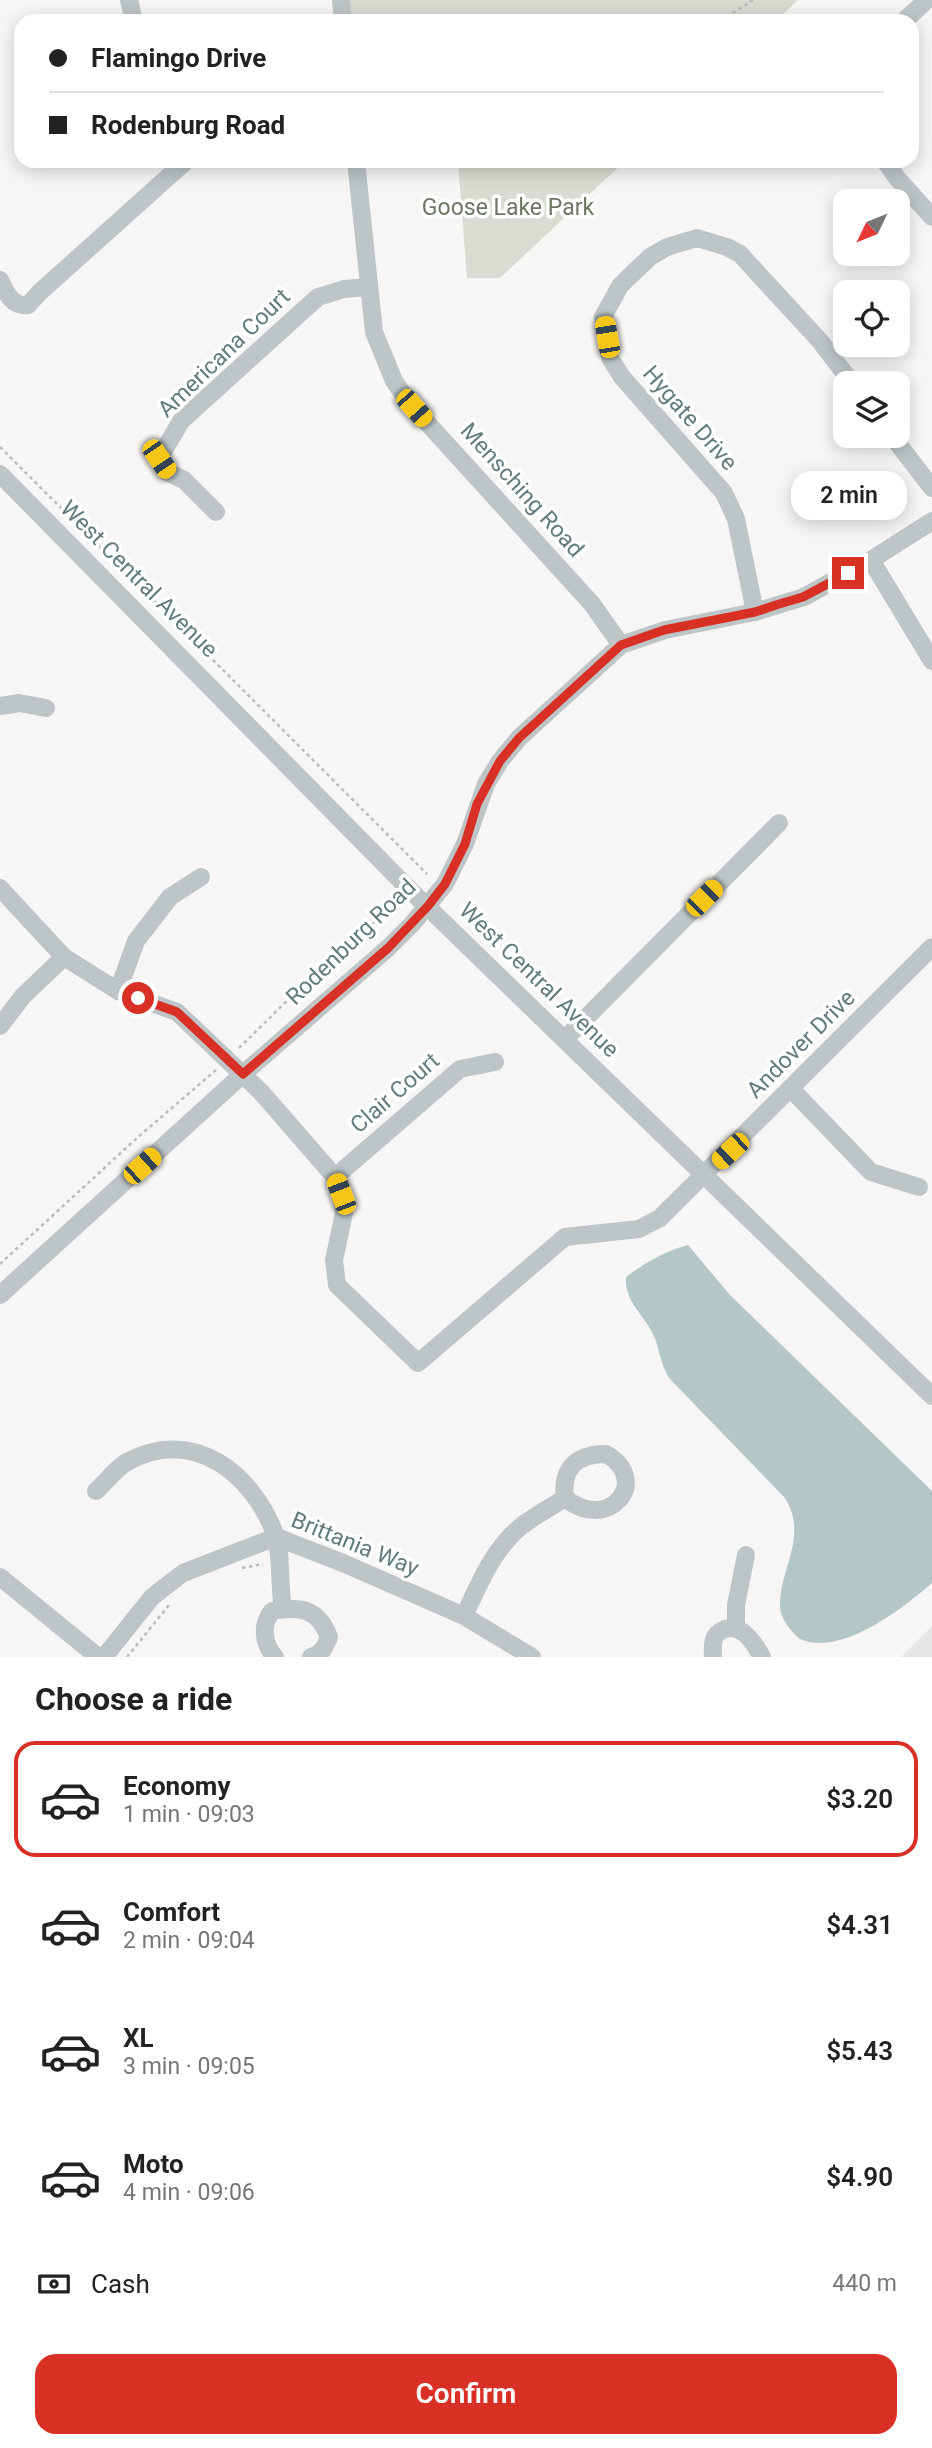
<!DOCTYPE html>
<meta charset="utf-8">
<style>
:root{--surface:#fff;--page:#f6f6f6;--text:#222;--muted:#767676;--line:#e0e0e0;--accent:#d93025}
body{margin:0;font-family:Roboto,sans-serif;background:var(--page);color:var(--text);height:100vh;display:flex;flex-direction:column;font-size:26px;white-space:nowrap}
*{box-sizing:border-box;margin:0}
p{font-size:23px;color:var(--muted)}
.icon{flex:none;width:38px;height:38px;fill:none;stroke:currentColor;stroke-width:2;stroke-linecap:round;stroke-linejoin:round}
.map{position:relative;height:1657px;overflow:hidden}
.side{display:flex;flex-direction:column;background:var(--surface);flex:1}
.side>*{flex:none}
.guide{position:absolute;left:14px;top:14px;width:905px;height:154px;border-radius:21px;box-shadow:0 4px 18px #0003;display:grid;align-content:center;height:154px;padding:0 35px;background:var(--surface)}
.needle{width:46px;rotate:227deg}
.buttons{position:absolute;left:833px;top:189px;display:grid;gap:14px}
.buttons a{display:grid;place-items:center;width:77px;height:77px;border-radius:14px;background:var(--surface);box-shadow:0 4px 18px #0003;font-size:35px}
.end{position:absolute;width:32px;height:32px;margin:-16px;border:9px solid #d93025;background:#fff;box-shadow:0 0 0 4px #fff}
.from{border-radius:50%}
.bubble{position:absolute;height:49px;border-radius:21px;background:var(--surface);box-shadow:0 4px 18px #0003;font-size:23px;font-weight:600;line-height:49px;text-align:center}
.car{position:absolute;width:21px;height:42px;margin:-21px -10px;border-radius:9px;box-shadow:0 0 5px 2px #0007;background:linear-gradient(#f5c518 24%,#345 0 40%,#f5c518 0 76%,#345 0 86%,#f5c518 0)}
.guide b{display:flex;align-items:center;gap:24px;height:66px;font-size:26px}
.guide b+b{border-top:2px solid var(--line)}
.guide i{width:18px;height:18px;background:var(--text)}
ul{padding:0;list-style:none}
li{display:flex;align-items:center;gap:21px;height:116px;margin:0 14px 10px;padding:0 21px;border:4px solid transparent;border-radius:21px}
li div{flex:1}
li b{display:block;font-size:26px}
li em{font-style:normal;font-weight:600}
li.active{border-color:var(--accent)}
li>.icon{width:63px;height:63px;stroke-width:1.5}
h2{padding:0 35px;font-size:32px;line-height:84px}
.pay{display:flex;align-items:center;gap:18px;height:77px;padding:0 35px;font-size:26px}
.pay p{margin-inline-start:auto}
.action{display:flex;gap:14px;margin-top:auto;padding:14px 35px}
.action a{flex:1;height:80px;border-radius:21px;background:var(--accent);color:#fff;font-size:28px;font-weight:600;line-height:80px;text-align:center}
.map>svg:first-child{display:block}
.built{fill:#e5e6e5}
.green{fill:#d9dcd3}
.water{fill:#b4c6c5}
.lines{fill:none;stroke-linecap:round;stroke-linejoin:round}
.path{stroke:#b8bdbe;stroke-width:2.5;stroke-dasharray:3.5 3.5;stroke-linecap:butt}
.minor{stroke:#bdc5c6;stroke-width:18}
.route{stroke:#d93025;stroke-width:9}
.labels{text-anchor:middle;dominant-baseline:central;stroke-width:7;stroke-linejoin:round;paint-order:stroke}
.park-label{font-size:23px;fill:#6c7761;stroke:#fff}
.street-label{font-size:23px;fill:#627b7e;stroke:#fff}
</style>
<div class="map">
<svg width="932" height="1657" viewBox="0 0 932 1657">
<rect width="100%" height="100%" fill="#f7f6f4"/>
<!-- built -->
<path class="built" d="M 932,1626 L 932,1657 L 901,1657 Z"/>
<!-- green -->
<g class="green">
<path d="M 341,0 L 798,0 L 776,21 L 343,21 Z"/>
<path d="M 458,161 L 625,161 L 500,278 L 467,278 Z"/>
</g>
<!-- water -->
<path class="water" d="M 688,1245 L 730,1295 L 932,1491 L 932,1583 C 902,1609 841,1657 800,1639 C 791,1632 781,1619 780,1608 C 779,1568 809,1537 785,1498 L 669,1378 C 662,1366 660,1355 656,1341 C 648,1317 624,1304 626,1277 C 643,1264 667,1250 688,1245 Z"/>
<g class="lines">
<!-- path -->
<g class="path">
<path d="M 721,21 L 753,0"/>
<path d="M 0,447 L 427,874"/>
<path d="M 239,1048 L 296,992 L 320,975 L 343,946 L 388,912 L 391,905 L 395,906 L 399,902"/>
<path d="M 0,1264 L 137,1138 L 216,1070"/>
<path d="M 242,1568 L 263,1564"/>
<path d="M 127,1657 L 169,1605"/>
</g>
<!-- minor -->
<g class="minor">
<path d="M 129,0 L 134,21"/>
<path d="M 341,0 L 343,21"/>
<path d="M 904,21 L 927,0"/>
<path d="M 356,161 L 374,332 L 394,381 L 411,405 L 592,604 L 621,645"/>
<path d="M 885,161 L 897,178 L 932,217"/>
<path d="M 0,280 C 6,293 12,307 28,305 L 40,292 L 186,161"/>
<path d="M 892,436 L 932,488"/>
<path d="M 0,474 L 409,889 L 932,1396"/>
<path d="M 216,512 L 184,480 L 167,472 L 159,459 L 181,421 L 318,297 L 344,289 L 368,287"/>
<path d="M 871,560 L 932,661"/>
<path d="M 755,612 L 736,519 L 724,493 L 622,377 L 610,358 L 603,317 L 620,286 L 628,278 L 650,257 L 667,247 L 697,238 L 727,247 L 740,254 L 820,341 L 852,383"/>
<path d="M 0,706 L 19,703 L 46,708"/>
<path d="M 0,888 L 64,957 L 118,991 L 177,1012 L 261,1092 L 335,1177 L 341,1194 L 344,1213 L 334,1260 L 337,1285 L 418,1363 L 565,1237 L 639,1229 L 660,1218 L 932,947"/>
<path d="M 118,991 L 136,941 L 170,897 L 201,877"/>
<path d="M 0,1026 L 23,996 L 64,957"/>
<path d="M 565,1039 L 779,823"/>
<path d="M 791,1089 L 871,1172 L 919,1187"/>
<path d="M 335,1177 L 460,1069 L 495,1062"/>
<path d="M 0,1295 L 243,1074 L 388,948 L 412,924 L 445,884 L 465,844 L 486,784 L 500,761 L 519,738 L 621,645 L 665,630 L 755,612 L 804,597 L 871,560 L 932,521"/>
<path d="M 606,1454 C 652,1480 609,1534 565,1498 C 561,1469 576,1454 606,1454 Z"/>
<path d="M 96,1491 C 106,1482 116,1468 127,1462 C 193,1426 252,1473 275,1534 C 282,1552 279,1588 283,1609"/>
<path d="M 0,1577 L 98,1657"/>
<path d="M 464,1616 C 479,1585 492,1551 519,1528 C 532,1517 550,1508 565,1498"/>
<path d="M 736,1629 L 736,1605 L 746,1555"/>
<path d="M 104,1657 L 152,1597 L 183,1573 L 276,1537 L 343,1563 L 464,1616 L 532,1657"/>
<path d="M 275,1657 C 263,1644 261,1625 272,1611 C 300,1606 318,1608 329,1637 C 325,1647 322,1654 311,1657"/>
<path d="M 713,1657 C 713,1652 712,1645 714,1640 C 715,1634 720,1631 725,1629 C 742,1623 755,1644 762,1657"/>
</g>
</g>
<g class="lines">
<!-- route -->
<path class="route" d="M 138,998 L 177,1012 L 243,1074 L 388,948 L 428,906 L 445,884 L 465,844 L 477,804 L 500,761 L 519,738 L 621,645 L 664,630 L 755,612 L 779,604 L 803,597 L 848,573"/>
</g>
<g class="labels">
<!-- park labels -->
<g class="park-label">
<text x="508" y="207">Goose Lake Park</text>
</g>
<!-- street labels -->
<g class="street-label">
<text transform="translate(224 353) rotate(-44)">Americana Court</text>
<text transform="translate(690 418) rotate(49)">Hygate Drive</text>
<text transform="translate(522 490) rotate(48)">Mensching Road</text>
<text transform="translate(139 579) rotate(45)">West Central Avenue</text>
<text transform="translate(351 942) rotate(-44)">Rodenburg Road</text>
<text transform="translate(539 980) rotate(44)">West Central Avenue</text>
<text transform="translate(801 1044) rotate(-45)">Andover Drive</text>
<text transform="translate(395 1093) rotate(-41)">Clair Court</text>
<text transform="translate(355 1544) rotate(22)">Brittania Way</text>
</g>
</g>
</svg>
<div class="buttons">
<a><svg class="needle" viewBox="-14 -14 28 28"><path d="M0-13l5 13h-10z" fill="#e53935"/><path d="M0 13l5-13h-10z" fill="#767676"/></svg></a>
<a><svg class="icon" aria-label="locate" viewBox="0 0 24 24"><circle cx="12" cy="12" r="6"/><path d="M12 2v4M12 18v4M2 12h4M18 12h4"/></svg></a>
<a><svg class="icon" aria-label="layers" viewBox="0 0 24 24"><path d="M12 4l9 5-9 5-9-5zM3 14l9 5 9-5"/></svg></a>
</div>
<i class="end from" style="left:138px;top:998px"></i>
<i class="end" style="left:848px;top:573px"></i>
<div class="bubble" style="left:791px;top:471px;width:116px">2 min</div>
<i class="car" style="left:607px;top:337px;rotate:350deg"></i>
<i class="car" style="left:414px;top:408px;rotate:138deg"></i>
<i class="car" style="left:159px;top:459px;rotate:146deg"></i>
<i class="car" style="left:704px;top:898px;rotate:45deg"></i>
<i class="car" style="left:730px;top:1151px;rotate:227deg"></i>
<i class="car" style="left:142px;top:1166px;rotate:48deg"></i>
<i class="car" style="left:341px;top:1194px;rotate:339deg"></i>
<div class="guide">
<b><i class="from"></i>Flamingo Drive</b>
<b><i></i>Rodenburg Road</b>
</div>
</div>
<section class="side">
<h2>Choose a ride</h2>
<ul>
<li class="active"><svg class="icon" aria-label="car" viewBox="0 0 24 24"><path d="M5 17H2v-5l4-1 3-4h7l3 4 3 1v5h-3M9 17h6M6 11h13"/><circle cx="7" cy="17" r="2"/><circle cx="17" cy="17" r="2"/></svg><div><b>Economy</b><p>1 min · 09:03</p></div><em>$3.20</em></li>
<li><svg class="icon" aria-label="car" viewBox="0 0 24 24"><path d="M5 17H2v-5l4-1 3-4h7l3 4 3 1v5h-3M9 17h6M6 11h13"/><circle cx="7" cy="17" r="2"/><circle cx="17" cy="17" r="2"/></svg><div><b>Comfort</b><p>2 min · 09:04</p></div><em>$4.31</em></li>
<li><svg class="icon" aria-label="car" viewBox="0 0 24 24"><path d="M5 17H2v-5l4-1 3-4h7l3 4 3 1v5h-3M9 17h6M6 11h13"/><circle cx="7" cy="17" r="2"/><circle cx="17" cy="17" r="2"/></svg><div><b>XL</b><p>3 min · 09:05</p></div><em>$5.43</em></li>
<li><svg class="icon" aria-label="car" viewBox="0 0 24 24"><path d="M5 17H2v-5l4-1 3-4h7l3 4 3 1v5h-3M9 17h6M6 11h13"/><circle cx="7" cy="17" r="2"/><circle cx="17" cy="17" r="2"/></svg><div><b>Moto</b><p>4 min · 09:06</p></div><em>$4.90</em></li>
</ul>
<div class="pay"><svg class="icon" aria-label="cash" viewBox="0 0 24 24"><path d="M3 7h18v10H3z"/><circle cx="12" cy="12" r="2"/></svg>Cash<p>440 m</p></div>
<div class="action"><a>Confirm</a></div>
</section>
